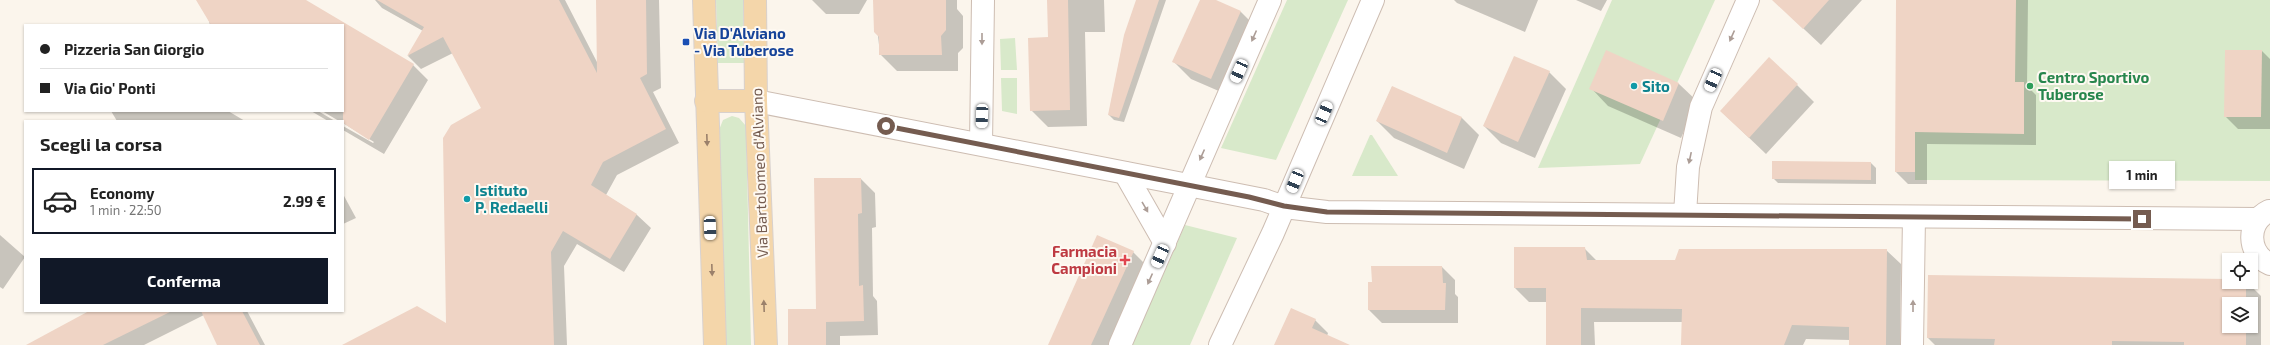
<!DOCTYPE html>
<html lang="it">
<meta charset="utf-8">
<style>
:root{--surface:#fff;--page:#f2f2f2;--text:#222;--muted:#767676;--line:#e0e0e0;--accent:#111827}
body{margin:0;font-family:"Exo 2",sans-serif;background:var(--page);color:var(--text);height:100vh;display:flex;flex-direction:column;font-size:15px;white-space:nowrap}
*{box-sizing:border-box;margin:0}
p{font-size:13px;color:var(--muted)}
.icon{flex:none;width:22px;height:22px;fill:none;stroke:currentColor;stroke-width:2;stroke-linecap:round;stroke-linejoin:round}
.map{position:relative;flex:1;overflow:hidden}
.panel{position:absolute;left:24px;top:120px;width:320px;height:192px;display:flex;flex-direction:column;background:var(--surface);border-radius:0px;box-shadow:0 1px 3px #0004}
.panel>*{flex:none}
.banner{position:absolute;left:24px;top:24px;width:320px;height:88px;border-radius:0px;box-shadow:0 1px 3px #0004;display:grid;align-content:center;height:88px;padding:0 16px;background:var(--surface)}
.fabs{position:absolute;left:2222px;top:253px;display:grid;gap:8px}
.fabs a{display:grid;place-items:center;width:36px;height:36px;border-radius:0px;background:var(--surface);box-shadow:0 1px 3px #0004;font-size:20px}
.end{position:absolute;width:18px;height:18px;margin:-9px;border:5px solid #755c50;background:#fff;box-shadow:0 0 0 2px #fff}
.from{border-radius:50%}
.bubble{position:absolute;height:28px;border-radius:0px;background:var(--surface);box-shadow:0 1px 3px #0004;font-size:13px;font-weight:700;line-height:28px;text-align:center}
.car{position:absolute;width:12px;height:24px;margin:-12px -6px;border-radius:5px;box-shadow:0 0 3px 1px #0007;background:linear-gradient(#fff 24%,#345 0 40%,#fff 0 76%,#345 0 86%,#fff 0)}
.banner b{display:flex;align-items:center;gap:14px;height:38px;font-size:15px}
.banner b+b{border-top:1px solid var(--line)}
.banner i{width:10px;height:10px;background:var(--text)}
ul{padding:0;list-style:none}
li{display:flex;align-items:center;gap:12px;height:66px;margin:0 8px 6px;padding:0 8px;border:2px solid transparent;border-radius:0px}
li div{flex:1}
li b{display:block;font-size:15px}
li em{font-style:normal;font-weight:700}
li.on{border-color:var(--accent)}
li>.icon{width:36px;height:36px;stroke-width:1.5}
h2{padding:0 16px;font-size:18px;line-height:48px}
.action{display:flex;gap:8px;margin-top:auto;padding:8px 16px}
.action a{flex:1;height:46px;border-radius:0px;background:var(--accent);color:#fff;font-size:16px;font-weight:700;line-height:46px;text-align:center}
.map>svg:first-child{display:block}
.green{fill:#d8e9ca}
.shadow{fill:#0003;fill-rule:evenodd}
.building{fill:#efd4c5}
.lines{fill:none;stroke-linecap:round;stroke-linejoin:round}
.minor-casing{stroke:#cdbdb2;stroke-width:24}
.major-casing{stroke:#d8d1ce;stroke-width:24}
.minor{stroke:#fff;stroke-width:22}
.major{stroke:#f4d6aa;stroke-width:22}
.oneway{fill:#ac9d96}
.oneway2{fill:#9b816b}
.route{stroke:#755c50;stroke-width:5}
.transit-dot{fill:#1a4fb4;stroke:#fef9f2;stroke-width:1.5}
.culture-dot{fill:#0f9aa8;stroke:#fef9f2;stroke-width:1.5}
.leisure-dot{fill:#2e9e5b;stroke:#fef9f2;stroke-width:1.5}
.health-dot{fill:#e0444e;stroke:#fef9f2;stroke-width:1.5}
.labels{text-anchor:middle;dominant-baseline:central;stroke-width:4;stroke-linejoin:round;paint-order:stroke}
.transit-label{font-size:15px;font-weight:bold;fill:#164399;stroke:#fef9f2;text-anchor:start}
.leisure-label{font-size:15px;font-weight:bold;fill:#27864d;stroke:#fef9f2;text-anchor:start}
.culture-label{font-size:15px;font-weight:bold;fill:#0d838f;stroke:#fef9f2;text-anchor:start}
.street-label{font-size:15px;fill:#755c50;stroke:#fef9f2}
.health-label{font-size:15px;font-weight:bold;fill:#be3a42;stroke:#fef9f2;text-anchor:end}
</style>
<div class="map">
<svg width="2270" height="345" viewBox="0 0 2270 345">
<rect width="100%" height="100%" fill="#fbf5ec"/>
<!-- green -->
<g class="green">
<path d="M 716,0 L 743,0 L 744,63 L 718,63 Z"/>
<path d="M 1287,0 L 1348,0 L 1276,160 L 1221,148 Z"/>
<path d="M 1612,0 L 1715,0 L 1640,164 L 1538,168 Z"/>
<path d="M 1915,0 L 2270,0 L 2270,181 L 1915,180 Z"/>
<path d="M 1015,38 L 1017,70 L 1001,70 L 1000,39 Z"/>
<path d="M 1001,78 L 1017,78 L 1017,114 L 1002,111 Z"/>
<path d="M 732,116 L 739,118 L 746,126 L 751,345 L 724,345 L 719,130 L 723,120 Z"/>
<path d="M 1370,135 L 1372,135 L 1398,176 L 1352,176 Z"/>
<path d="M 1185,225 L 1237,238 L 1190,345 L 1132,345 Z"/>
</g>
<!-- shadow -->
<g class="shadow">
<path d="M 203,0 L 304,0 L 413,65 L 428,80 L 384,154 L 343,130 L 343,126 L 373,143 L 374,142 L 343,123 L 343,121 L 339,121 L 322,111 L 343,111 L 343,25 L 210,25 Z"/>
<path d="M 375,0 L 565,0 L 598,64 L 597,0 L 659,0 L 661,88 L 653,92 L 679,143 L 617,175 L 606,195 L 637,215 L 651,228 L 624,272 L 577,244 L 564,266 L 567,345 L 344,345 L 447,324 L 483,109 L 453,53 L 421,69 L 408,56 L 423,31 L 382,8 Z"/>
<path d="M 812,0 L 867,0 L 859,14 L 826,14 Z"/>
<path d="M 874,0 L 957,0 L 957,9 L 963,16 L 963,48 L 958,53 L 958,71 L 897,71 L 880,54 Z"/>
<path d="M 1048,0 L 1104,0 L 1105,32 L 1085,32 L 1087,126 L 1048,127 L 1031,110 L 1049,38 Z"/>
<path d="M 1137,0 L 1166,0 L 1124,122 L 1114,120 L 1109,115 Z"/>
<path d="M 1201,0 L 1214,0 L 1241,12 L 1258,29 L 1228,95 L 1191,79 L 1174,62 Z"/>
<path d="M 1454,0 L 1538,0 L 1525,32 L 1457,3 Z"/>
<path d="M 1576,0 L 1607,0 L 1601,11 Z"/>
<path d="M 1777,0 L 1862,0 L 1821,45 L 1775,2 Z"/>
<path d="M 1897,0 L 2028,0 L 2027,86 L 2036,95 L 2036,145 L 1927,144 L 1927,184 L 1908,184 L 1896,172 Z"/>
<path d="M 2262,51 L 2270,59 L 2270,129 L 2238,129 L 2225,116 Z"/>
<path d="M 1606,52 L 1679,84 L 1697,101 L 1681,138 L 1608,106 L 1591,88 Z"/>
<path d="M 1549,72 L 1566,89 L 1535,158 L 1501,143 L 1484,126 Z"/>
<path d="M 1797,85 L 1814,102 L 1766,154 L 1721,111 Z"/>
<path d="M 1392,87 L 1462,118 L 1479,135 L 1464,169 L 1394,138 L 1377,121 Z"/>
<path d="M 111,111 L 228,111 L 245,121 L 117,121 Z"/>
<path d="M 311,111 L 318,111 L 335,121 L 328,121 Z"/>
<path d="M 1871,163 L 1876,168 L 1876,184 L 1778,183 L 1773,178 Z"/>
<path d="M 861,179 L 875,193 L 876,227 L 872,228 L 873,296 L 877,301 L 878,335 L 840,336 L 840,345 L 789,345 L 817,310 Z"/>
<path d="M 343,194 L 356,218 L 343,224 Z"/>
<path d="M 0,235 L 25,257 L 3,289 L 0,287 Z"/>
<path d="M 1584,248 L 1597,261 L 1676,261 L 1886,250 L 1901,264 L 1900,345 L 1850,345 L 1850,340 L 1806,339 L 1803,345 L 1682,345 L 1683,322 L 1594,322 L 1595,345 L 1547,345 L 1547,302 L 1529,302 L 1515,288 Z"/>
<path d="M 1133,252 L 1150,269 L 1116,345 L 1049,345 Z"/>
<path d="M 1442,267 L 1455,280 L 1455,294 L 1458,297 L 1458,323 L 1382,323 L 1369,310 Z"/>
<path d="M 2229,280 L 2229,282 L 2247,282 L 2261,296 L 2261,345 L 1935,345 L 1928,338 ZM 2229,304 L 2251,304 L 2251,326 L 2229,326 Z"/>
<path d="M 91,311 L 247,311 L 265,345 L 219,345 L 204,315 L 144,345 L 40,345 Z"/>
<path d="M 1315,320 L 1328,333 L 1327,336 L 1348,345 L 1275,345 Z"/>
</g>
<!-- building -->
<g class="building">
<path d="M 196,0 L 306,0 L 414,64 L 369,140 L 343,123 L 343,25 L 211,25 Z"/>
<path d="M 377,0 L 559,0 L 597,73 L 596,0 L 646,0 L 647,74 L 640,78 L 666,129 L 603,162 L 591,185 L 637,214 L 610,259 L 563,231 L 551,252 L 554,345 L 342,345 L 417,306 L 446,323 L 443,138 L 451,125 L 481,108 L 443,37 L 407,56 L 424,27 Z"/>
<path d="M 873,0 L 946,0 L 946,30 L 941,36 L 942,55 L 879,55 L 879,37 L 874,32 Z"/>
<path d="M 1047,0 L 1068,0 L 1070,110 L 1030,111 L 1028,38 L 1048,37 Z"/>
<path d="M 1136,0 L 1159,0 L 1119,118 L 1108,115 L 1124,35 Z"/>
<path d="M 1200,0 L 1216,0 L 1241,11 L 1211,79 L 1172,62 Z"/>
<path d="M 1772,0 L 1829,0 L 1803,29 Z"/>
<path d="M 1896,0 L 2016,0 L 2015,82 L 2024,82 L 2024,134 L 1915,132 L 1915,172 L 1895,172 Z"/>
<path d="M 1606,50 L 1679,83 L 1663,121 L 1589,89 Z"/>
<path d="M 2225,50 L 2262,50 L 2261,117 L 2224,117 Z"/>
<path d="M 1514,56 L 1550,71 L 1518,142 L 1483,126 Z"/>
<path d="M 1769,57 L 1798,84 L 1749,138 L 1720,111 Z"/>
<path d="M 1392,86 L 1462,117 L 1447,153 L 1376,121 Z"/>
<path d="M 1772,161 L 1871,162 L 1871,180 L 1772,179 Z"/>
<path d="M 814,178 L 861,178 L 862,213 L 858,214 L 859,286 L 863,285 L 864,321 L 826,322 L 826,345 L 788,345 L 788,309 L 816,309 Z"/>
<path d="M 1097,235 L 1134,251 L 1091,345 L 1048,345 Z"/>
<path d="M 1514,247 L 1585,247 L 1587,260 L 1675,260 L 1679,249 L 1887,249 L 1886,345 L 1849,345 L 1849,327 L 1792,325 L 1784,345 L 1681,345 L 1682,309 L 1581,308 L 1581,345 L 1546,345 L 1546,288 L 1514,288 Z"/>
<path d="M 1371,266 L 1442,266 L 1443,283 L 1446,283 L 1445,310 L 1368,310 L 1368,282 L 1372,282 Z"/>
<path d="M 1928,275 L 2229,279 L 2229,282 L 2246,282 L 2246,304 L 2229,304 L 2229,326 L 2246,326 L 2246,345 L 2184,345 L 2184,342 L 2112,341 L 2112,345 L 1994,345 L 1995,339 L 1927,338 Z"/>
<path d="M 1291,308 L 1316,319 L 1312,328 L 1350,345 L 1274,345 Z"/>
<path d="M 89,311 L 172,311 L 103,345 L 26,345 Z"/>
<path d="M 201,311 L 242,311 L 260,345 L 217,345 Z"/>
</g>
<g class="lines">
<!-- minor casing -->
<g class="minor-casing">
<g id="minor">
<path d="M 756,101 L 1188,185 L 1264,200 L 1284,207 L 1327,212 L 2258,219"/>
<path d="M 981,144 L 983,0"/>
<path d="M 1125,173 L 1165,243"/>
<path d="M 2269,211 C 2246,222 2247,254 2270,264"/>
<path d="M 1685,214 L 1688,167 L 1701,107 L 1748,0"/>
<path d="M 1120,345 L 1270,0"/>
<path d="M 1220,345 L 1273,233 L 1373,0"/>
<path d="M 1912,345 L 1914,217"/>
</g>
</g>
<!-- major casing -->
<g class="major-casing">
<g id="major">
<path d="M 704,0 L 715,345"/>
<path d="M 755,0 L 756,101 L 766,345"/>
<path d="M 706,101 L 756,101"/>
</g>
</g>
<!-- minor -->
<use href="#minor" class="minor"/>
<!-- major -->
<use href="#major" class="major"/>
</g>
<!-- one-way arrows -->
<defs><path id="oneway-solid" d="M-6-.8H1V-3.2L6.5 0L1 3.2V.8H-6Z"/></defs>
<g class="oneway">
<use href="#oneway-solid" transform="translate(1254 36) rotate(114)"/>
<use href="#oneway-solid" transform="translate(1732 36) rotate(114)"/>
<use href="#oneway-solid" transform="translate(982 39) rotate(90)"/>
<use href="#oneway-solid" transform="translate(1202 155) rotate(114)"/>
<use href="#oneway-solid" transform="translate(1690 158) rotate(102)"/>
<use href="#oneway-solid" transform="translate(1145 207) rotate(60)"/>
<use href="#oneway-solid" transform="translate(1150 279) rotate(114)"/>
<use href="#oneway-solid" transform="translate(1913 306) rotate(-90)"/>
</g>
<g class="oneway2">
<use href="#oneway-solid" transform="translate(707 140) rotate(88)"/>
<use href="#oneway-solid" transform="translate(712 270) rotate(88)"/>
<use href="#oneway-solid" transform="translate(764 306) rotate(-92)"/>
</g>
<g class="lines">
<!-- route -->
<path class="route" d="M 886,126 L 1249,197 L 1284,206 L 1327,212 L 2142,219"/>
</g>
<!-- markers -->
<rect class="transit-dot" x="682" y="38" width="8" height="8" rx="2"/>
<g class="culture-dot">
<circle cx="1634" cy="86" r="4"/>
<circle cx="467" cy="199" r="4"/>
</g>
<circle class="leisure-dot" cx="2030" cy="86" r="4"/>
<path class="health-dot" d="M1123 254h4v4h4v4h-4v4h-4v-4h-4v-4h4z"/>
<g class="labels">
<!-- transit labels -->
<g class="transit-label">
<text x="694" y="33">Via D'Alviano<tspan x="694" dy="17">- Via Tuberose</tspan></text>
</g>
<!-- leisure labels -->
<g class="leisure-label">
<text x="2038" y="77">Centro Sportivo<tspan x="2038" dy="17">Tuberose</tspan></text>
</g>
<!-- culture labels -->
<g class="culture-label">
<text x="1642" y="86">Sito</text>
<text x="475" y="190">Istituto<tspan x="475" dy="17">P. Redaelli</tspan></text>
</g>
<!-- street labels -->
<g class="street-label">
<text transform="translate(759 173) rotate(-92)">Via Bartolomeo d'Alviano</text>
</g>
<!-- health labels -->
<g class="health-label">
<text x="1117" y="251">Farmacia<tspan x="1117" dy="17">Campioni</tspan></text>
</g>
</g>
</svg>
<div class="fabs">
<a><svg class="icon" aria-label="locate" viewBox="0 0 24 24"><circle cx="12" cy="12" r="6"/><path d="M12 2v4M12 18v4M2 12h4M18 12h4"/></svg></a>
<a><svg class="icon" aria-label="layers" viewBox="0 0 24 24"><path d="M12 4l9 5-9 5-9-5zM3 14l9 5 9-5"/></svg></a>
</div>
<i class="end from" style="left:886px;top:126px"></i>
<i class="end" style="left:2142px;top:219px"></i>
<div class="bubble" style="left:2109px;top:161px;width:66px">1 min</div>
<i class="car" style="left:1239px;top:71px;rotate:204deg"></i>
<i class="car" style="left:1713px;top:80px;rotate:204deg"></i>
<i class="car" style="left:1324px;top:113px;rotate:23deg"></i>
<i class="car" style="left:982px;top:116px;rotate:182deg"></i>
<i class="car" style="left:1295px;top:181px;rotate:202deg"></i>
<i class="car" style="left:710px;top:228px;rotate:178deg"></i>
<i class="car" style="left:1160px;top:256px;rotate:204deg"></i>
<div class="banner">
<b><i class="from"></i>Pizzeria San Giorgio</b>
<b><i></i>Via Gio' Ponti</b>
</div>
<section class="panel">
<h2>Scegli la corsa</h2>
<ul>
<li class="on"><svg class="icon" aria-label="car" viewBox="0 0 24 24"><path d="M5 17H2v-5l4-1 3-4h7l3 4 3 1v5h-3M9 17h6M6 11h13"/><circle cx="7" cy="17" r="2"/><circle cx="17" cy="17" r="2"/></svg><div><b>Economy</b><p>1 min · 22:50</p></div><em>2.99 €</em></li>
</ul>
<div class="action"><a>Conferma</a></div>
</section>
</div>
